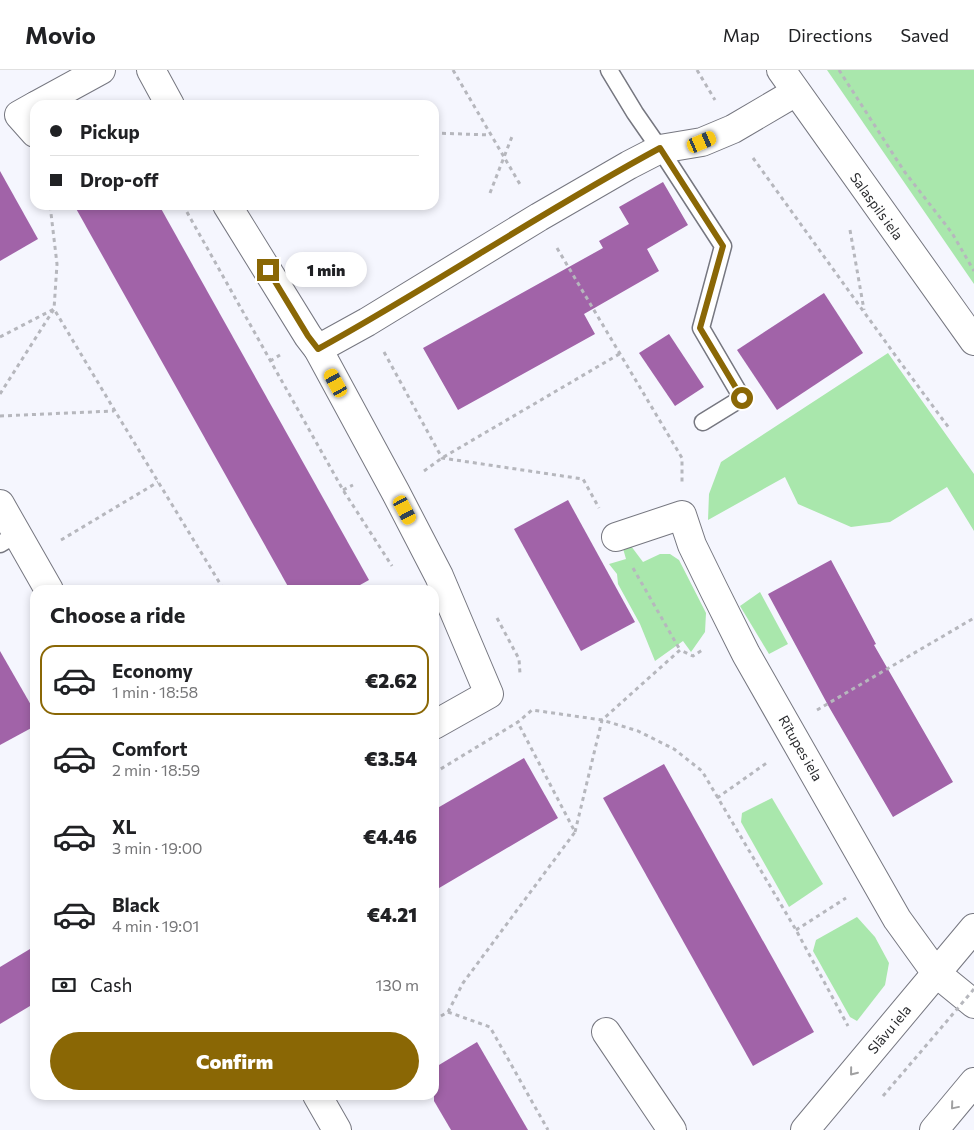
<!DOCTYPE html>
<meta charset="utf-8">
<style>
:root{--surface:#fff;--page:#f2f2f2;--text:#202124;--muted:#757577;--line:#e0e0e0;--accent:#8a6705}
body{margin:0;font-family:Commissioner,sans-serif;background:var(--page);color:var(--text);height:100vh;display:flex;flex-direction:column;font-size:19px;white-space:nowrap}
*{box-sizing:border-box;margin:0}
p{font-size:16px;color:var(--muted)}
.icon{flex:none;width:28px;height:28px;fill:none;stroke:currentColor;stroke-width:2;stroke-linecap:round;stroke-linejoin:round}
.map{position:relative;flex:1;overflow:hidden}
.panel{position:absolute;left:30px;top:515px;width:409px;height:515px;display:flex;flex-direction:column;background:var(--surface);border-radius:15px;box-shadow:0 2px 8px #0003}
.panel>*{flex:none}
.guide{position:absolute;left:30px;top:30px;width:409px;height:110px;border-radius:15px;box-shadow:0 2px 8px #0003;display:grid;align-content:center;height:110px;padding:0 20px;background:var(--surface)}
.end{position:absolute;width:22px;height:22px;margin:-11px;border:6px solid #8a6705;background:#fff;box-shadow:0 0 0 2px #fff}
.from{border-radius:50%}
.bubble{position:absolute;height:35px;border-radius:18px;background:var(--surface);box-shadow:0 2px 8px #0003;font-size:16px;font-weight:800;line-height:35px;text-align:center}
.car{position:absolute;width:15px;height:30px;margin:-15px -8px;border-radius:6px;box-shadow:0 0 4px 1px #0007;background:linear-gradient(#f5c518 24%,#345 0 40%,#f5c518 0 76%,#345 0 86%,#f5c518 0)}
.guide b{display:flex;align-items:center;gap:18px;height:48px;font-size:19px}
.guide b+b{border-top:1px solid var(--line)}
.guide i{width:12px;height:12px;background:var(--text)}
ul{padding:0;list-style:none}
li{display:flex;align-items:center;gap:15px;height:70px;margin:0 10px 8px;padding:0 10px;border:2px solid transparent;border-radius:15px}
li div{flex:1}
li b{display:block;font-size:19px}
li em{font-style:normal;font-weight:800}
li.selected{border-color:var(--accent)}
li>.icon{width:45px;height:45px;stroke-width:1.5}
h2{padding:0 20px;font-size:22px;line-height:60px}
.pay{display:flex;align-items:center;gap:12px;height:55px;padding:0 20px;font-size:19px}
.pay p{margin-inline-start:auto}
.action{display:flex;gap:10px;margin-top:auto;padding:10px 20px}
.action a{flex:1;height:58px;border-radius:30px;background:var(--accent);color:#fff;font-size:20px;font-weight:800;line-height:58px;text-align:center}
header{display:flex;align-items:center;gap:30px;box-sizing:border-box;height:70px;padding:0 25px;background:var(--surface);border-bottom:1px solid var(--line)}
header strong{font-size:24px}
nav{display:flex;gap:28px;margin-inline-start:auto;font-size:18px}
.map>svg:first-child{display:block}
.green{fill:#a9e7ac}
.building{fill:#a163a8}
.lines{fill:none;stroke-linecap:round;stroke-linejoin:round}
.lane-casing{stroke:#767780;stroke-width:19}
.street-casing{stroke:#767780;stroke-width:30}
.secondary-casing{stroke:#767780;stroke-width:30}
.highway-casing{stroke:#767780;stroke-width:30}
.path{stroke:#b6b7bd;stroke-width:3;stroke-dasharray:4 4;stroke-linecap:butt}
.lane{stroke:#fff;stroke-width:16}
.street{stroke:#fff;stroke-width:28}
.secondary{stroke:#fff;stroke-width:28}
.highway{stroke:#fff;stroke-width:28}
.path-bridge{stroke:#b6b7bd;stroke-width:3;stroke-dasharray:4 4;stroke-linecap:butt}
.oneway{stroke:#a0a0a1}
.route{stroke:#8a6705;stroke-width:6}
.labels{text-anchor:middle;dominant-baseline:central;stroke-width:4;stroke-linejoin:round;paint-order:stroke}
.street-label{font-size:14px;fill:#2b2c2f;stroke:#fff}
</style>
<header>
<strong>Movio</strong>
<nav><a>Map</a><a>Directions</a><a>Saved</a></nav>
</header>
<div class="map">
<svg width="974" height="1060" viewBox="0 0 974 1060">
<rect width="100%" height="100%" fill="#f5f6fe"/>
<!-- green -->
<g class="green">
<path d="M 827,0 L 974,0 L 974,214 Z"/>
<path d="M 888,283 L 974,404 L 974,461 L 947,417 L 890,452 L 851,457 L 798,434 L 785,407 L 708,450 L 709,424 L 721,392 Z"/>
<path d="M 628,472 L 643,492 L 660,484 L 670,484 L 679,490 L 706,543 L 705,562 L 691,582 L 683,571 L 655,591 L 640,554 L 618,514 L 617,504 L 609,494 L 626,489 L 622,475 Z"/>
<path d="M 760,522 L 788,574 L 769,584 L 740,536 Z"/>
<path d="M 772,728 L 823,814 L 789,837 L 741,752 L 742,743 Z"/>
<path d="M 857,847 L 875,867 L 889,893 L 885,915 L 857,951 L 850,947 L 813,881 L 816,870 Z"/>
</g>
<!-- building -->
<g class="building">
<path d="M 0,101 L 38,169 L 0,191 Z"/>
<path d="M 663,112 L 688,155 L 647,179 L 659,201 L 584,244 L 595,264 L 458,340 L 423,278 L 603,178 L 599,171 L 629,154 L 619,137 Z"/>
<path d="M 74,135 L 159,135 L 369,510 L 351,520 L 290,520 Z"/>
<path d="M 824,223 L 863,283 L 777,340 L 737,280 Z"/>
<path d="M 669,264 L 704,317 L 675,336 L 639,283 Z"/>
<path d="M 568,430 L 635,552 L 581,581 L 514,459 Z"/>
<path d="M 831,490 L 876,574 L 874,575 L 953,712 L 893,747 L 829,637 L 768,524 Z"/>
<path d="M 0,581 L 35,642 L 35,656 L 0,675 Z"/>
<path d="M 524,688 L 558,748 L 434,821 L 434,740 Z"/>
<path d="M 664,694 L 814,962 L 753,996 L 603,728 Z"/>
<path d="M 35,876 L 35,933 L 0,954 L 0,897 Z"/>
<path d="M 477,972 L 528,1060 L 451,1060 L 434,1031 L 434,998 Z"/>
</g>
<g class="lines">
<!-- lane casing -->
<g class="lane-casing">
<g id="lane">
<path d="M 609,0 L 635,43 L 660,79 L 723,176 L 701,258 L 742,328 L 703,352"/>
<path d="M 0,474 L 17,464"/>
</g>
</g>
<!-- street casing -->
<g class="street-casing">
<g id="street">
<path d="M 151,0 L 170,35"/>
<path d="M 37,35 L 101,0"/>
<path d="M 35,36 L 19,45 L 35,63"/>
<path d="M 227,135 L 308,266 L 318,279 L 396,423 L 439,506 L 489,624 L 434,655"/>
<path d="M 318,279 L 367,252 L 539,147 L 629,95 L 660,79 L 702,72 L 733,59 L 796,22"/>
<path d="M 0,434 L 49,520"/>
<path d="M 616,467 L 682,445 L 692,475 L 714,520 L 746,584 L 897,849 L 936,903"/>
<path d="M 606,962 L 672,1060"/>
<path d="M 317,1025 L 337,1060"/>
</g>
</g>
<!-- secondary casing -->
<g class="secondary-casing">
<g id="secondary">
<path d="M 781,0 L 974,271"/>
<path d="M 936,903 L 974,934"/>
<path d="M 805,1060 L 974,858"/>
</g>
</g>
<!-- highway casing -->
<g class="highway-casing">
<path id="highway" d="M 934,1060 L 974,1012"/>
</g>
<!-- path -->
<g class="path">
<path d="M 453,0 L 521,116"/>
<path d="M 697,0 L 715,30"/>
<path d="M 839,0 L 904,101 L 952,163 L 974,201"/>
<path d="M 434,63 L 490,65"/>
<path d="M 753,88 L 895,285 L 949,358"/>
<path d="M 490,123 L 513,64"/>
<path d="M 183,135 L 343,420 L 392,496"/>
<path d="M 850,160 L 864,240"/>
<path d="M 557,178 L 682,388 L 682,412"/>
<path d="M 0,267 L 54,239 L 115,341 L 224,520"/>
<path d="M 384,282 L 442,388 L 583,409 L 599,438"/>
<path d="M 270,291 L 280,285"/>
<path d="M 0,324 L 54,239 L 57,194 L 50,135"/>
<path d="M 0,346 L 114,341"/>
<path d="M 424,401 L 442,388 L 621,283"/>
<path d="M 343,420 L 353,415"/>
<path d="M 61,470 L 158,412"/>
<path d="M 633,498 L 680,580"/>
<path d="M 497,548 L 519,589 L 520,604"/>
<path d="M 817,640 L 974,548"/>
<path d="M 434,703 L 518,652 L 532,640 L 602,650 L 638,661 L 674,679 L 702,701 L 796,860 L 848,956"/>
<path d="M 717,728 L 768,692"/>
<path d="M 575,762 L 602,650 L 680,580 L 693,586 L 704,579"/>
<path d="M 796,860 L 846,828"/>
<path d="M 448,942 L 490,957 L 548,1060"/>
<path d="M 434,950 L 448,942 L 463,913 L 575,762 L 517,651"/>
<path d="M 883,1026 L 930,971"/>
</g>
<!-- lane -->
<use href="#lane" class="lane"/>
<!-- street -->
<use href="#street" class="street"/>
<!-- secondary -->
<use href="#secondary" class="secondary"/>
<!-- highway -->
<use href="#highway" class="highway"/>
<!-- path-bridge -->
<path class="path-bridge" d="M 930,971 L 974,919"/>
</g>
<!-- one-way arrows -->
<defs><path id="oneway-chevron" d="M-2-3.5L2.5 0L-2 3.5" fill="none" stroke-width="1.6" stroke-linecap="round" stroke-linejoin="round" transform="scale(1.25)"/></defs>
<g class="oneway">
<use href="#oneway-chevron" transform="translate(853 1002) rotate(129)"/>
<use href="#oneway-chevron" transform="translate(954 1036) rotate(130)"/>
</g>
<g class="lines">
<!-- route -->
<path class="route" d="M 268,200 L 308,266 L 318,279 C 434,215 543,141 660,78 L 723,176 L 700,258 L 742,328"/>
</g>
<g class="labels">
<!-- street labels -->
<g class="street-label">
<text transform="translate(877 136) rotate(54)">Salaspils iela</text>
<text transform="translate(801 678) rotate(60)">Rītupes iela</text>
<text transform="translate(889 959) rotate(-50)">Slāvu iela</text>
</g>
</g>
</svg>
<i class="end from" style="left:742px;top:328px"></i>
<i class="end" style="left:268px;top:200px"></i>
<div class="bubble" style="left:285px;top:182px;width:82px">1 min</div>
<i class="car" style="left:702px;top:72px;rotate:67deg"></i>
<i class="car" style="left:336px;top:313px;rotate:331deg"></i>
<i class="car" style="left:405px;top:440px;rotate:152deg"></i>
<div class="guide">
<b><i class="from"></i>Pickup</b>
<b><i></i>Drop-off</b>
</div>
<section class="panel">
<h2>Choose a ride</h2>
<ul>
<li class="selected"><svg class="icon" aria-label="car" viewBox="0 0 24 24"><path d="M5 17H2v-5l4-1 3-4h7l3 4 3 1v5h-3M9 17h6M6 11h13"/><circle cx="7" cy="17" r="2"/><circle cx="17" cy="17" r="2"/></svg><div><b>Economy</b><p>1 min · 18:58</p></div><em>€2.62</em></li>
<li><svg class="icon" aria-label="car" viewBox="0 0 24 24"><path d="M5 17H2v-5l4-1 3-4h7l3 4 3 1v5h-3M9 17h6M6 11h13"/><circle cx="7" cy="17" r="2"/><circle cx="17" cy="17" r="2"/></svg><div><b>Comfort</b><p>2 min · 18:59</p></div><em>€3.54</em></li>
<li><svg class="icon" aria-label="car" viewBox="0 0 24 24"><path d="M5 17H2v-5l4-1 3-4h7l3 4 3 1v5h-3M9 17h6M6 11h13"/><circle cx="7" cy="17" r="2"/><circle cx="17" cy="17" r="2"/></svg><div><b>XL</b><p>3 min · 19:00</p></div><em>€4.46</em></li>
<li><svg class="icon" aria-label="car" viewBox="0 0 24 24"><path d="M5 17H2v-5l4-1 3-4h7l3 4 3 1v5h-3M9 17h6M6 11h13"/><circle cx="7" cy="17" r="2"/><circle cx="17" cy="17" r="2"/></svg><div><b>Black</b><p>4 min · 19:01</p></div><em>€4.21</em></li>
</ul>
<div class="pay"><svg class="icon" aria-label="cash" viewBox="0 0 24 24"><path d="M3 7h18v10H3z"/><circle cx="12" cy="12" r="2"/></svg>Cash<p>130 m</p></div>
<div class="action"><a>Confirm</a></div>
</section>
</div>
